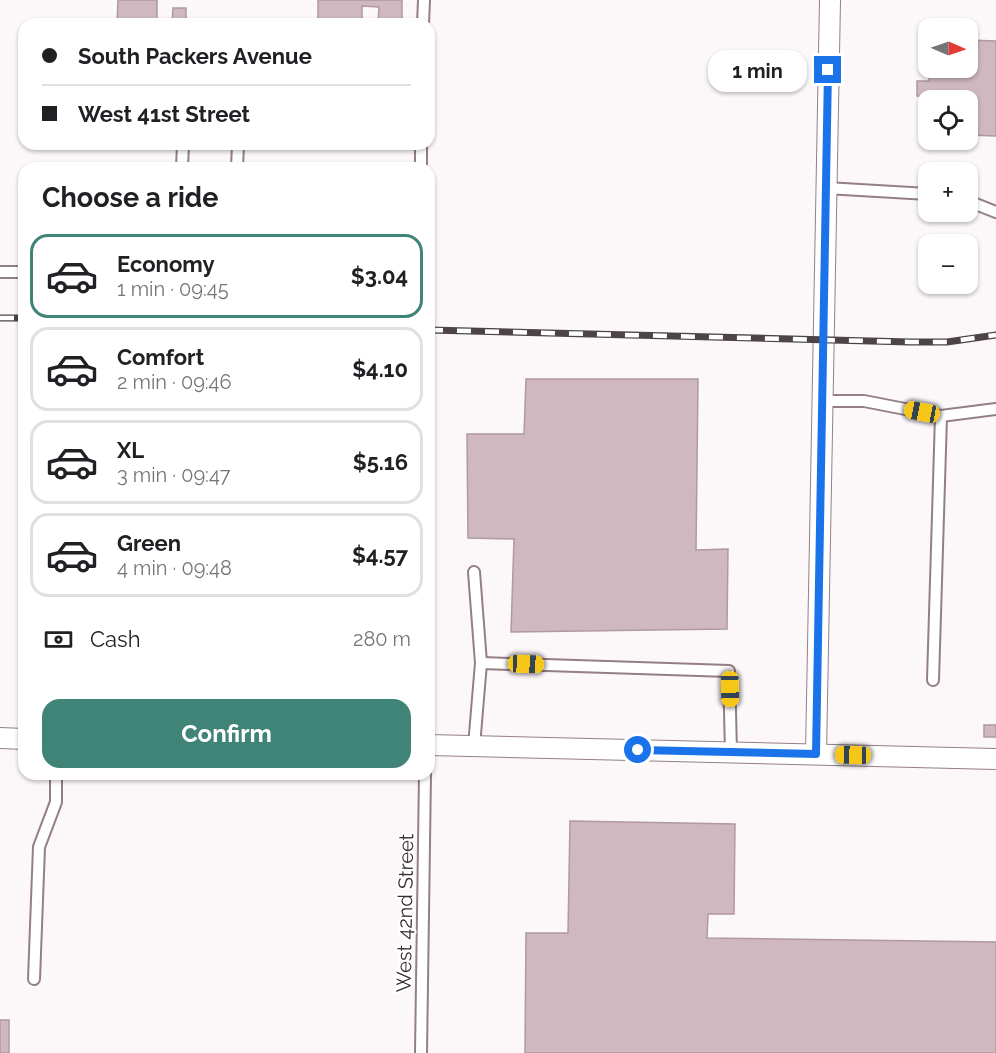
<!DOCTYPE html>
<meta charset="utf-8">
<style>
:root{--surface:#fff;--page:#f6f6f6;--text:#202124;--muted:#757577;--line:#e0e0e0;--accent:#408478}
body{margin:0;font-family:Raleway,sans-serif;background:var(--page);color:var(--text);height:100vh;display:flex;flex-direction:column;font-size:22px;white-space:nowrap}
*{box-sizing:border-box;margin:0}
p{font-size:20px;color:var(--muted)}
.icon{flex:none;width:33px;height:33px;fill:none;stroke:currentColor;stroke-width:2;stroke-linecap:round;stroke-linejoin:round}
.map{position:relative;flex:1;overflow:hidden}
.sheet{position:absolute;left:18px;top:162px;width:417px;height:618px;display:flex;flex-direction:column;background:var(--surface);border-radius:18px;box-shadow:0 2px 4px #0004}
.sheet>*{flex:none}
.banner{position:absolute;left:18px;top:18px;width:417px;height:132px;border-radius:18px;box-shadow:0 2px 4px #0004;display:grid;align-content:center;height:132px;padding:0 24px;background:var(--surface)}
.needle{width:39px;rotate:92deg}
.controls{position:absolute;left:918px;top:18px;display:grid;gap:12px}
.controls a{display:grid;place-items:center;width:60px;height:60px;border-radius:12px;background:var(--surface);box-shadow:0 2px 4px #0004;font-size:30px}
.end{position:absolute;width:27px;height:27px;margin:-14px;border:8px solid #1a73e8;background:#fff;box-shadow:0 0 0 3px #fff}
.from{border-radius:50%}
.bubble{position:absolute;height:42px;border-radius:18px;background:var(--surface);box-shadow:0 2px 4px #0004;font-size:20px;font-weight:700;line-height:42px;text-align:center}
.car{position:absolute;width:18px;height:36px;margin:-18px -9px;border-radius:8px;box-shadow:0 0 4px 2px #0007;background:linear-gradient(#f5c518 24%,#345 0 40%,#f5c518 0 76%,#345 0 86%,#f5c518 0)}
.banner b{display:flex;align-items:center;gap:21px;height:57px;font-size:22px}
.banner b+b{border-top:2px solid var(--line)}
.banner i{width:15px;height:15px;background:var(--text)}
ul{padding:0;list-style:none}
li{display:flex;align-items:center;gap:18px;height:84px;margin:0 12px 9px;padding:0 12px;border:3px solid var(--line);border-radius:18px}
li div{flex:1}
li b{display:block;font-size:22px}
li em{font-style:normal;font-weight:700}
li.active{border-color:var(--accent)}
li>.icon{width:54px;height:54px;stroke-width:1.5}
h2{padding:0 24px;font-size:27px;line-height:72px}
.pay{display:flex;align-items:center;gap:15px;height:66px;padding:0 24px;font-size:22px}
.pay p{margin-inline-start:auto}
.action{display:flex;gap:12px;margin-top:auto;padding:12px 24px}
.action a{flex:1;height:69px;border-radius:18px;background:var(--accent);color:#fff;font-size:24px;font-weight:700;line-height:69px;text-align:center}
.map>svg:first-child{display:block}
.building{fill:#cfb8bf;stroke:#b099a0;stroke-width:1.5}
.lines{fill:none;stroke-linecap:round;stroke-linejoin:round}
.lane-casing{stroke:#947f85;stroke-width:14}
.street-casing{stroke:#947f85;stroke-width:22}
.lane{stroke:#fff;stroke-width:10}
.street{stroke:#fff;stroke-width:20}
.rail-casing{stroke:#4c4447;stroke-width:7}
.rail{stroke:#fff;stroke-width:4.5;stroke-dasharray:14;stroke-linecap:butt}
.route{stroke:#1a73e8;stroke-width:8}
.labels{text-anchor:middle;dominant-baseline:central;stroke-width:4.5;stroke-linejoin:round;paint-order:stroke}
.street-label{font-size:20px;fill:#352c2f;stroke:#fff}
</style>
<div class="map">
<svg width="996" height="1053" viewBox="0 0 996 1053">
<rect width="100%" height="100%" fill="#fcf7f9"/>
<!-- building -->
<g class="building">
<path d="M 118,0 L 157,0 L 157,24 L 117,24 Z"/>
<path d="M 318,0 L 402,0 L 402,24 L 378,24 L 379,7 L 362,6 L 362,24 L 318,24 Z"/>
<path d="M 173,8 L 186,8 L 186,24 L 172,24 Z"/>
<path d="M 968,40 L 996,41 L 996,136 L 968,135 L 968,100 L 930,100 L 930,96 L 917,96 L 917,81 L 929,81 L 930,68 L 968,68 Z"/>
<path d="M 526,379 L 698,379 L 696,550 L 728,549 L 727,629 L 511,632 L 514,539 L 468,538 L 467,434 L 524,434 Z"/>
<rect x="984" y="725" width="12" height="12"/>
<path d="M 570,821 L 735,824 L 734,914 L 708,914 L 707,938 L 996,942 L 996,1053 L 525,1053 L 526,933 L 568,933 Z"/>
<rect x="0" y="1020" width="9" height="33"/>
</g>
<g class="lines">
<!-- lane casing -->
<g class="lane-casing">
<g id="lane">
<path d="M 423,24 L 424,0"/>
<path d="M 182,168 L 183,144"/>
<path d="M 237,168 L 238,144"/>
<path d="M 421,168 L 421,144"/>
<path d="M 826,188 L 928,194"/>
<path d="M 968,201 L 996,212"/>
<path d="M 0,272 L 24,272"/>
<path d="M 821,401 L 864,401 L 941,416 L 996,409"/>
<path d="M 474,572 L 481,663 L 474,746"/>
<path d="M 481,663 L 729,671 L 731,752"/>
<path d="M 933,680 L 941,416"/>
<path d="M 34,979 L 39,847 L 56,802 L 56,774"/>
<path d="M 421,1053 L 425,774"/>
</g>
</g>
<!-- street casing -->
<g class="street-casing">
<g id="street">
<path d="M 0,738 L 24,739"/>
<path d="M 429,745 L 996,759"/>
<path d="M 816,754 L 830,0"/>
</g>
</g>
<!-- lane -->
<use href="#lane" class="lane"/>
<!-- street -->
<use href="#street" class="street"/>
<!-- rail casing -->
<g class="rail-casing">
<g id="rail">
<path d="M 0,318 L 24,318"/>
<path d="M 429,330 L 910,342 L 947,342 L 996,335"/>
</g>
</g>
<!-- rail -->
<use href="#rail" class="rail"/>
</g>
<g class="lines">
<!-- route -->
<path class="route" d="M 638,750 L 816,754 L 828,70"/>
</g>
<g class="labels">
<!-- street labels -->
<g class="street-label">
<text transform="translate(405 913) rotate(-89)">West 42nd Street</text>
</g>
</g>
</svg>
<div class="controls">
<a><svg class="needle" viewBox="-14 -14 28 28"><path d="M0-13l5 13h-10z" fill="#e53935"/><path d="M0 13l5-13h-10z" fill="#757577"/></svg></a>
<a><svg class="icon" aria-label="locate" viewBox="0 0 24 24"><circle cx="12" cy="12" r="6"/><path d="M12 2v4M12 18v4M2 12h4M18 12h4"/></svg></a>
<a>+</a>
<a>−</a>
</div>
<i class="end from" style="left:638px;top:750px"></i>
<i class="end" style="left:828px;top:70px"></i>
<div class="bubble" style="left:708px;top:50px;width:99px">1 min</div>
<i class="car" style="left:922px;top:412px;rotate:281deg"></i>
<i class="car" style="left:526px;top:664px;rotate:92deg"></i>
<i class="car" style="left:730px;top:689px;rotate:179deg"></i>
<i class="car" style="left:853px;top:755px;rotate:271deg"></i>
<div class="banner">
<b><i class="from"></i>South Packers Avenue</b>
<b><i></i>West 41st Street</b>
</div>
<section class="sheet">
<h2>Choose a ride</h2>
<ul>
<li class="active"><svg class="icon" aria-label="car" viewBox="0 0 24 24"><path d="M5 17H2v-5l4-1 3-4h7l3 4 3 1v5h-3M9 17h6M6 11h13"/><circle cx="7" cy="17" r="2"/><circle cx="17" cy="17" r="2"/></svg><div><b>Economy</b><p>1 min · 09:45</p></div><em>$3.04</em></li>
<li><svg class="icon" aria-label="car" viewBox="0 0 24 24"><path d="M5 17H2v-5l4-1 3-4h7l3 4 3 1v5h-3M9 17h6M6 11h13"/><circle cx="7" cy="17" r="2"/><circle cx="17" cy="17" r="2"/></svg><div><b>Comfort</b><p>2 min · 09:46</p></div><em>$4.10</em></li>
<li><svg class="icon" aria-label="car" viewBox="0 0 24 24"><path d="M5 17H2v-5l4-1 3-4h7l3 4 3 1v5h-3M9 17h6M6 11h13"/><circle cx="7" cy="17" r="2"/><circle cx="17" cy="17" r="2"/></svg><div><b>XL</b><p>3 min · 09:47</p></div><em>$5.16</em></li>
<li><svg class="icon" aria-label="car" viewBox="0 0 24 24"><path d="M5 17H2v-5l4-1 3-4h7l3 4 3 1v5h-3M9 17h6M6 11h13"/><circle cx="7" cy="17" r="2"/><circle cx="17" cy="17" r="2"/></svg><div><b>Green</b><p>4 min · 09:48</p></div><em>$4.57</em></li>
</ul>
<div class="pay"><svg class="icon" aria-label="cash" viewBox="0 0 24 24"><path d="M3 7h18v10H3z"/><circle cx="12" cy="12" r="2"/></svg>Cash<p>280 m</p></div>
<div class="action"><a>Confirm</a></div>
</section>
</div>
